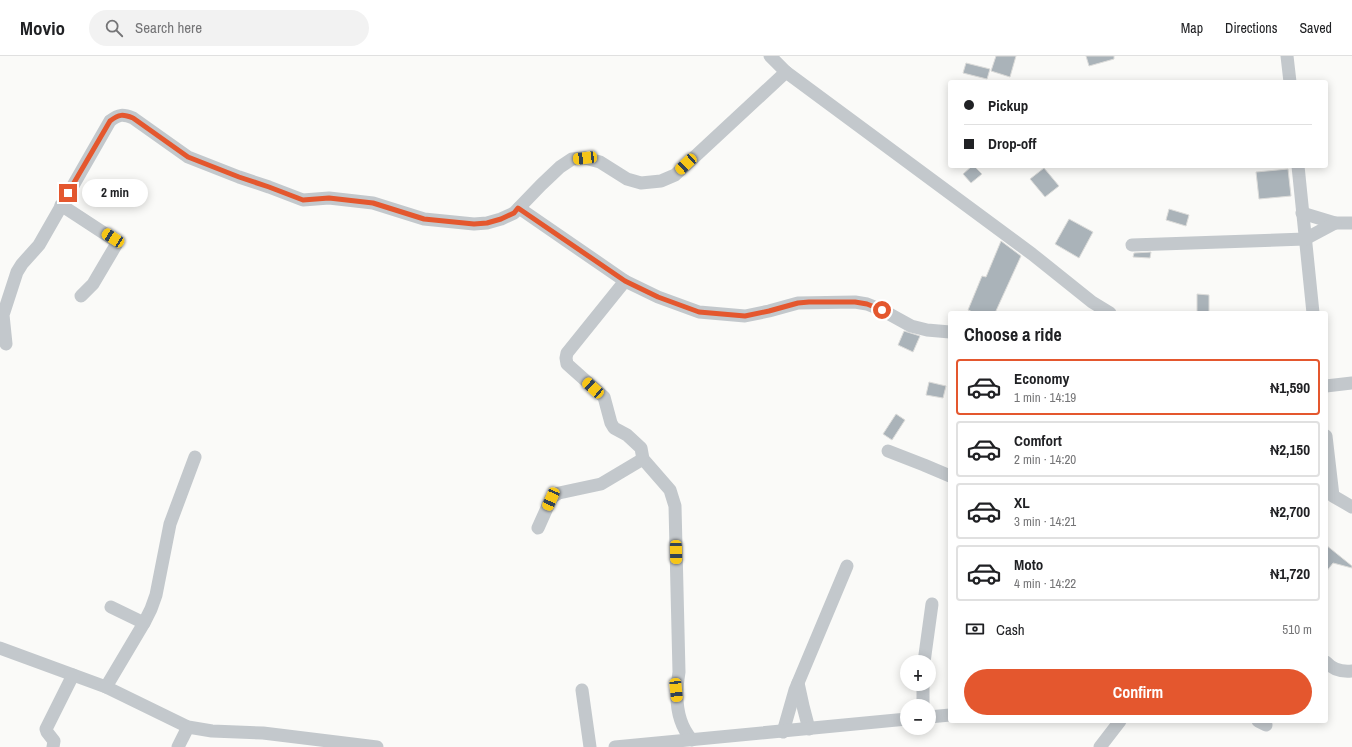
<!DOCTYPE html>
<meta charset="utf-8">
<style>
:root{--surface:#fff;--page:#f2f2f2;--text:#202124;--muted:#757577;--line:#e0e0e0;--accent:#e4572e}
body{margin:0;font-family:"Archivo Narrow",sans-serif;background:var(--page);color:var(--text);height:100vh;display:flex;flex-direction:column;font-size:15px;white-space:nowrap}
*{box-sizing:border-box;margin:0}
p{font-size:13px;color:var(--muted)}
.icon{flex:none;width:22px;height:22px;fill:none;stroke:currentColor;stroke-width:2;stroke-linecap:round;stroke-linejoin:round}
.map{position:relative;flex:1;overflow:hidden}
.side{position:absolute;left:948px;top:255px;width:380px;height:412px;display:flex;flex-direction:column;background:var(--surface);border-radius:4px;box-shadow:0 2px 10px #0003}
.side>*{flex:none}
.hud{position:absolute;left:948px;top:24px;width:380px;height:88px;border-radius:4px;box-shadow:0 2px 10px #0003;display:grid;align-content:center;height:88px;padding:0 16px;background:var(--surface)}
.fabs{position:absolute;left:900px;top:599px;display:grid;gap:8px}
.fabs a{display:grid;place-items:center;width:36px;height:36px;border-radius:50%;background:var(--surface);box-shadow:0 2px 10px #0003;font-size:20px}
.end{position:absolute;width:18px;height:18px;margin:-9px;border:5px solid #e4572e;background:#fff;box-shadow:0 0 0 2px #fff}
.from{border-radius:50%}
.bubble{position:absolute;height:28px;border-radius:14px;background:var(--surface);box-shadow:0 2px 10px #0003;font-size:13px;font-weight:700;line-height:28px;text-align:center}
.car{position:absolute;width:12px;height:24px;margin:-12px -6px;border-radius:5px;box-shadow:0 0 3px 1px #0007;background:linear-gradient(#f5c518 24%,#345 0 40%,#f5c518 0 76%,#345 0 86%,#f5c518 0)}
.hud b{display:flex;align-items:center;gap:14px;height:38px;font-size:15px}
.hud b+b{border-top:1px solid var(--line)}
.hud i{width:10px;height:10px;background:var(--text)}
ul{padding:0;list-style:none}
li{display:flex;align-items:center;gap:12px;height:56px;margin:0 8px 6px;padding:0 8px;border:2px solid var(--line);border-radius:4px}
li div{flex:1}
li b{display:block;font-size:15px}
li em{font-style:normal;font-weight:700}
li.active{border-color:var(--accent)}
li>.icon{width:36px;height:36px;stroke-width:1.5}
h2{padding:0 16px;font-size:18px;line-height:48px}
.pay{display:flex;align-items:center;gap:10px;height:44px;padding:0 16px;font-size:15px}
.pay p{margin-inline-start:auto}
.button{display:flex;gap:8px;margin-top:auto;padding:8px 16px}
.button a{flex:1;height:46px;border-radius:24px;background:var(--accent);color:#fff;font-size:16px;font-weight:700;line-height:46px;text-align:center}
header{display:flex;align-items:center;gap:24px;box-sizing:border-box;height:56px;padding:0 20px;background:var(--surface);border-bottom:1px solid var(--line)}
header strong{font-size:19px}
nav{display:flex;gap:22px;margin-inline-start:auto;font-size:14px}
.search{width:280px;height:36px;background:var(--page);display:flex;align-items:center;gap:10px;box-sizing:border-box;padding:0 14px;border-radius:22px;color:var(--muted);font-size:15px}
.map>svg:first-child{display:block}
.building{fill:#aab3b9;stroke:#dcdcda}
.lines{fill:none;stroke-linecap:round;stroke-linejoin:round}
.street{stroke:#c3c8cc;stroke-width:13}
.route{stroke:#e4572e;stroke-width:5}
</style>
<header>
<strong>Movio</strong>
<div class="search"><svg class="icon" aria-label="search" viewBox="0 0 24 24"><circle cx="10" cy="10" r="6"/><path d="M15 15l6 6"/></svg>Search here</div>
<nav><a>Map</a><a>Directions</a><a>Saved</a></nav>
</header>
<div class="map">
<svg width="1352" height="691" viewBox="0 0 1352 691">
<rect width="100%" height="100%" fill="#fafaf8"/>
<!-- building -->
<g class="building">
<path d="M 996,0 L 1016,0 L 1010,21 L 991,15 Z"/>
<path d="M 1086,0 L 1114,0 L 1114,3 L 1089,10 Z"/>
<path d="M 966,7 L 990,13 L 987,23 L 963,17 Z"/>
<path d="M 972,110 L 974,110 L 982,118 L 971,127 L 963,118 Z"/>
<path d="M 1044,112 L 1059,130 L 1045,141 L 1030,123 Z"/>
<path d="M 1288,113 L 1291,140 L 1259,143 L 1256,116 Z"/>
<path d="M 1169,153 L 1189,159 L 1186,170 L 1166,164 Z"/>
<path d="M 1069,163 L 1093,176 L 1079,202 L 1055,188 Z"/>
<path d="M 1001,185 L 1021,200 L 995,257 L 975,257 L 968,254 L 982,220 L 986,221 Z"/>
<path d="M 1151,196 L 1150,202 L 1133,201 L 1134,197 Z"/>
<path d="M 1197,238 L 1209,239 L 1209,257 L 1197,257 Z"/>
<path d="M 904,275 L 920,280 L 913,296 L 898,289 Z"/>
<path d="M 929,326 L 946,330 L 943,342 L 926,339 Z"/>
<path d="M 896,358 L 905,364 L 892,384 L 883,378 Z"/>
<path d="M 1326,489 L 1352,510 L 1352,512 L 1333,507 L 1326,516 Z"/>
</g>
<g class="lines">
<!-- street -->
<g class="street">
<path d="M 770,0 L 786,16 L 1032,198 L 1092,246 L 1110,257"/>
<path d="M 1287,0 L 1290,26"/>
<path d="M 1298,110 L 1313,257"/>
<path d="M 61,149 L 116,185 L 116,189 L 93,228 L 81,240"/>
<path d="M 519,152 L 625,225 L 658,241 L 699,256 L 745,260 L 769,255 L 798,247 L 855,246 L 867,248 L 882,254 L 911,270 L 927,274 L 950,276"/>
<path d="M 1302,157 L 1335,167 L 1352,167"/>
<path d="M 1132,189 L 1305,183 L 1335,167"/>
<path d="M 625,225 L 567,297 L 566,302 L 567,308 L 604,341 L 611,367 L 614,372 L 627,379 L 641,392 L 643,403 L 670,434 L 675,450 L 679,616 C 675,639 676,666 692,684"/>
<path d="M 6,288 L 3,259 L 17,216 L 22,208 L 39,189 L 110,65 C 119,58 123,58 133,62 L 188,101 L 239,121 L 269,131 L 303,144 L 329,142 L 373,147 L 424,163 L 474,168 L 487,167 L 501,163 L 514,157 L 541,129 L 560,111 L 572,103 L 585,102 L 600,106 L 627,123 L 641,127 L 661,125 L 675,119 L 786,16"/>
<path d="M 1326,330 L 1352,327"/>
<path d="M 1326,380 L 1333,440 L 1352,451"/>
<path d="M 888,395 L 924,409 L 950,420"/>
<path d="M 538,472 L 551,443 L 554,440 L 559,437 L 601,428 L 643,403"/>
<path d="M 111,551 L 144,567"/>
<path d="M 0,592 L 106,631 L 188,671 L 212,675 L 263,677 L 377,691"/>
<path d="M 924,606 L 932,548"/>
<path d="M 1326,606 C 1333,614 1342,616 1352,615"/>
<path d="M 798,627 L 803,650 L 809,673"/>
<path d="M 106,631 L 144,567 L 151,553 L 156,539 L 170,468 L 195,401"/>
<path d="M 582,634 L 590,691"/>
<path d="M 923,650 L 923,628"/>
<path d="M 929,661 L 950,659"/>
<path d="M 1258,665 L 1266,669"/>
<path d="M 783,676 L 795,634 L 847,510"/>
<path d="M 53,691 L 54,685 L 47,676 L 46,673 L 73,619"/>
<path d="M 178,691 L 188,671"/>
<path d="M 615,691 L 907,663"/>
<path d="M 1100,691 L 1120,665"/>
</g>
</g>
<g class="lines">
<!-- route -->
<path class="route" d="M 68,137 L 110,65 C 119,58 123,58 133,62 L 188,101 L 239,121 L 269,131 L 303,144 L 329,142 L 373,147 L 424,163 L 474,168 L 487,167 L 501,163 L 514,157 L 518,152 L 625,225 L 658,241 L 699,256 L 745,260 L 769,255 L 798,247 L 809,246 L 855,246 L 867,248 L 882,254"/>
</g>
</svg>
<div class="fabs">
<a>+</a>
<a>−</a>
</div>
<i class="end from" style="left:882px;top:254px"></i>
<i class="end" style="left:68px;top:137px"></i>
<div class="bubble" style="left:82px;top:123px;width:66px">2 min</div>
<i class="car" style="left:585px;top:102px;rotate:263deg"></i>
<i class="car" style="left:686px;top:108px;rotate:227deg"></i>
<i class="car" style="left:113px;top:182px;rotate:303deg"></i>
<i class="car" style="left:593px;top:332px;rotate:312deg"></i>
<i class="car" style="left:551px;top:443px;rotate:204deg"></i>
<i class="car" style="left:676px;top:496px;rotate:179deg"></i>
<i class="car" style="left:676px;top:634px;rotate:174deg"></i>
<div class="hud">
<b><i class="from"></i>Pickup</b>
<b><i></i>Drop-off</b>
</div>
<section class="side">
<h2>Choose a ride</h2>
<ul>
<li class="active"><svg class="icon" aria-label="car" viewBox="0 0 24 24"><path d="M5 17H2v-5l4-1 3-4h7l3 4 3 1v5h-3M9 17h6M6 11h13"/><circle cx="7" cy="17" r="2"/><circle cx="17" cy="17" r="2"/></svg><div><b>Economy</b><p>1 min · 14:19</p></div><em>₦1,590</em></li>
<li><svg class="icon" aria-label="car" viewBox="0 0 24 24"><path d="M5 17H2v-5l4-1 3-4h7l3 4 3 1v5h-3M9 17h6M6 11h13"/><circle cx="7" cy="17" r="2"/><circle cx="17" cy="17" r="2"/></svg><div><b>Comfort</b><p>2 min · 14:20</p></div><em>₦2,150</em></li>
<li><svg class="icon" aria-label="car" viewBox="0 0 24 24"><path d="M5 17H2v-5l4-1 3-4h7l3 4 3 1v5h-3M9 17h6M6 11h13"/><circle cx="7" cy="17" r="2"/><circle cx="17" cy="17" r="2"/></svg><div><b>XL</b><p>3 min · 14:21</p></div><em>₦2,700</em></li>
<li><svg class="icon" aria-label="car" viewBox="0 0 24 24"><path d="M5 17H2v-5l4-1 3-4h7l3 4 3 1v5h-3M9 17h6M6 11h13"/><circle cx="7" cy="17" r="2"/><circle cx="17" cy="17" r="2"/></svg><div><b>Moto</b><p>4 min · 14:22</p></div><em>₦1,720</em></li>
</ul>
<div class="pay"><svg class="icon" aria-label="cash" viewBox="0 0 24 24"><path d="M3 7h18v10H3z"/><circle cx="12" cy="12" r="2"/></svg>Cash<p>510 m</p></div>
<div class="button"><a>Confirm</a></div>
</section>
</div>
